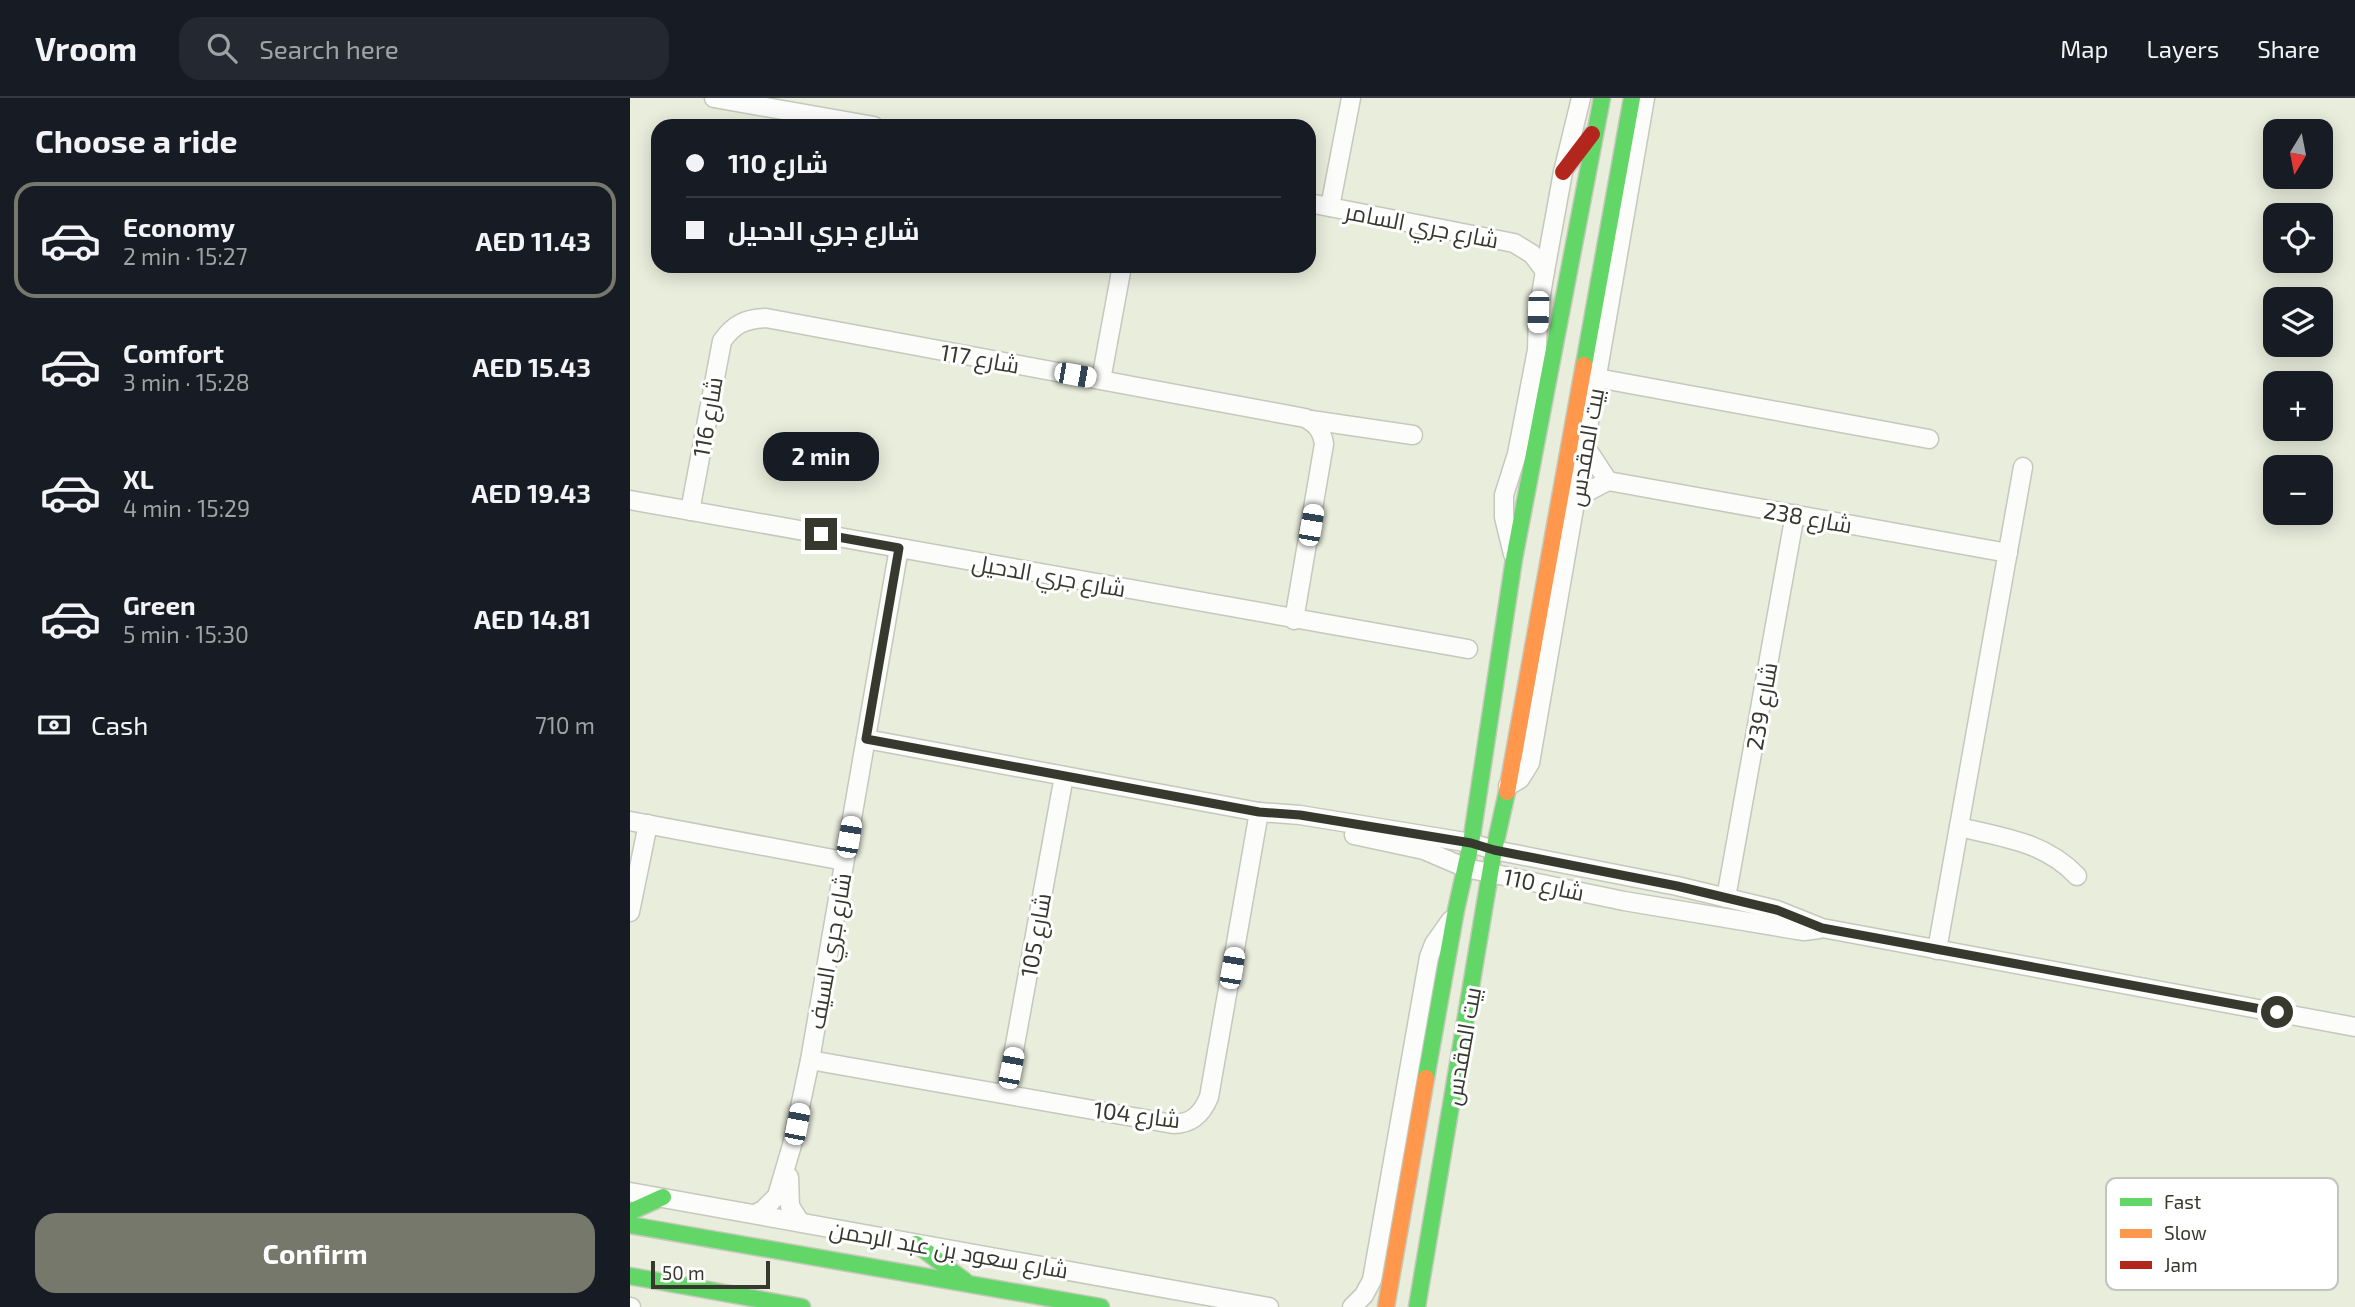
<!DOCTYPE html>
<meta charset="utf-8">
<style>
:root{--surface:#171b24;--page:#242831;--text:#f1f3f6;--muted:#9ea1a6;--line:#363941;--accent:#75786b}
body{margin:0;font-family:"Exo 2",Cairo,sans-serif;background:var(--page);color:var(--text);height:100vh;display:flex;flex-direction:column;font-size:26px;white-space:nowrap}
*{box-sizing:border-box;margin:0}
p{font-size:23px;color:var(--muted)}
.icon{flex:none;width:38px;height:38px;fill:none;stroke:currentColor;stroke-width:2;stroke-linecap:round;stroke-linejoin:round}
.map{position:relative;flex:1;overflow:hidden}
.side{display:flex;flex-direction:column;background:var(--surface);width:630px}
.side>*{flex:none}
.guide{position:absolute;left:21px;top:21px;width:665px;height:154px;border-radius:21px;box-shadow:0 4px 18px #0003;display:grid;align-content:center;height:154px;padding:0 35px;background:var(--surface)}
.needle{width:46px;rotate:190deg}
.buttons{position:absolute;left:1633px;top:21px;display:grid;gap:14px}
.buttons a{display:grid;place-items:center;width:70px;height:70px;border-radius:14px;background:var(--surface);box-shadow:0 4px 18px #0003;font-size:35px}
.scale{position:absolute;left:21px;bottom:18px;width:119px;box-sizing:border-box;padding-left:7px;border:4px solid #37392e;border-top:0;font-size:19px;line-height:24px;white-space:nowrap;color:#37392e;-webkit-text-stroke:5px #fff;paint-order:stroke}
.end{position:absolute;width:32px;height:32px;margin:-16px;border:9px solid #37392e;background:#fff;box-shadow:0 0 0 4px #fff}
.from{border-radius:50%}
.bubble{position:absolute;height:49px;border-radius:21px;background:var(--surface);box-shadow:0 4px 18px #0003;font-size:23px;font-weight:700;line-height:49px;text-align:center}
.car{position:absolute;width:21px;height:42px;margin:-21px -10px;border-radius:9px;box-shadow:0 0 5px 2px #0007;background:linear-gradient(#fff 24%,#345 0 40%,#fff 0 76%,#345 0 86%,#fff 0)}
.guide b{display:flex;align-items:center;gap:24px;height:66px;font-size:26px}
.guide b+b{border-top:2px solid var(--line)}
.guide i{width:18px;height:18px;background:var(--text)}
ul{padding:0;list-style:none}
li{display:flex;align-items:center;gap:21px;height:116px;margin:0 14px 10px;padding:0 21px;border:4px solid transparent;border-radius:21px}
li div{flex:1}
li b{display:block;font-size:26px}
li em{font-style:normal;font-weight:700}
li.on{border-color:var(--accent)}
li>.icon{width:63px;height:63px;stroke-width:1.5}
h2{padding:0 35px;font-size:32px;line-height:84px}
.pay{display:flex;align-items:center;gap:18px;height:77px;padding:0 35px;font-size:26px}
.pay p{margin-inline-start:auto}
.cta{display:flex;gap:14px;margin-top:auto;padding:14px 35px}
.cta a{flex:1;height:80px;border-radius:21px;background:var(--accent);color:#fff;font-size:28px;font-weight:700;line-height:80px;text-align:center}
header{display:flex;align-items:center;gap:42px;box-sizing:border-box;height:98px;padding:0 35px;background:var(--surface);border-bottom:2px solid var(--line)}
header strong{font-size:33px}
nav{display:flex;gap:38px;margin-inline-start:auto;font-size:24px}
.search{width:490px;height:63px;background:var(--page);display:flex;align-items:center;gap:18px;box-sizing:border-box;padding:0 24px;border-radius:21px;color:var(--muted);font-size:26px}
main{display:flex;flex:1;min-height:0}
.map>svg:first-child{display:block}
.lines{fill:none;stroke-linecap:round;stroke-linejoin:round}
.street-casing{stroke:#c5c8bc;stroke-width:21}
.fast-casing{stroke:#c5c8bc;stroke-width:19}
.slow-casing{stroke:#c5c8bc;stroke-width:19}
.jam-casing{stroke:#c5c8bc;stroke-width:19}
.street{stroke:#fcfcfa;stroke-width:18}
.fast{stroke:#63d668;stroke-width:16}
.slow{stroke:#ff974d;stroke-width:16}
.jam{stroke:#b3261e;stroke-width:16}
.route{stroke:#37392e;stroke-width:9}
.labels{text-anchor:middle;dominant-baseline:central;stroke-width:6;stroke-linejoin:round;paint-order:stroke}
.street-label{font-size:23px;fill:#37392e;stroke:#fff}
.key{fill:#fff;stroke:#c3c4c0;stroke-width:2}
.key-label{font-size:19px;fill:#37392e}
</style>
<header>
<strong>Vroom</strong>
<div class="search"><svg class="icon" aria-label="search" viewBox="0 0 24 24"><circle cx="10" cy="10" r="6"/><path d="M15 15l6 6"/></svg>Search here</div>
<nav><a>Map</a><a>Layers</a><a>Share</a></nav>
</header>
<main>
<section class="side">
<h2>Choose a ride</h2>
<ul>
<li class="on"><svg class="icon" aria-label="car" viewBox="0 0 24 24"><path d="M5 17H2v-5l4-1 3-4h7l3 4 3 1v5h-3M9 17h6M6 11h13"/><circle cx="7" cy="17" r="2"/><circle cx="17" cy="17" r="2"/></svg><div><b>Economy</b><p>2 min · 15:27</p></div><em>AED 11.43</em></li>
<li><svg class="icon" aria-label="car" viewBox="0 0 24 24"><path d="M5 17H2v-5l4-1 3-4h7l3 4 3 1v5h-3M9 17h6M6 11h13"/><circle cx="7" cy="17" r="2"/><circle cx="17" cy="17" r="2"/></svg><div><b>Comfort</b><p>3 min · 15:28</p></div><em>AED 15.43</em></li>
<li><svg class="icon" aria-label="car" viewBox="0 0 24 24"><path d="M5 17H2v-5l4-1 3-4h7l3 4 3 1v5h-3M9 17h6M6 11h13"/><circle cx="7" cy="17" r="2"/><circle cx="17" cy="17" r="2"/></svg><div><b>XL</b><p>4 min · 15:29</p></div><em>AED 19.43</em></li>
<li><svg class="icon" aria-label="car" viewBox="0 0 24 24"><path d="M5 17H2v-5l4-1 3-4h7l3 4 3 1v5h-3M9 17h6M6 11h13"/><circle cx="7" cy="17" r="2"/><circle cx="17" cy="17" r="2"/></svg><div><b>Green</b><p>5 min · 15:30</p></div><em>AED 14.81</em></li>
</ul>
<div class="pay"><svg class="icon" aria-label="cash" viewBox="0 0 24 24"><path d="M3 7h18v10H3z"/><circle cx="12" cy="12" r="2"/></svg>Cash<p>710 m</p></div>
<div class="cta"><a>Confirm</a></div>
</section>
<div class="map">
<svg width="1725" height="1209" viewBox="0 0 1725 1209">
<rect width="100%" height="100%" fill="#e9eddc"/>
<g class="lines">
<!-- street casing -->
<g class="street-casing">
<g id="street">
<path d="M 84,0 L 244,28"/>
<path d="M 679,105 L 884,145 L 902,156 L 915,173"/>
<path d="M 700,109 L 721,0"/>
<path d="M 967,280 L 1299,341"/>
<path d="M 471,282 L 492,168"/>
<path d="M 681,322 L 783,337"/>
<path d="M 955,348 L 978,383"/>
<path d="M 0,402 L 838,551"/>
<path d="M 946,404 L 957,394 L 978,383 L 1378,455"/>
<path d="M 60,413 L 92,243 C 104,226 115,221 136,220 L 675,320 C 687,326 692,333 694,346 L 664,522"/>
<path d="M 883,456 L 874,419 L 874,397 L 887,356 L 907,252 L 908,214 L 915,173 L 933,74 L 951,0"/>
<path d="M 236,641 L 629,714 L 670,717 L 841,745 L 864,752 L 1047,788 L 1147,812 L 1192,830 L 1725,929"/>
<path d="M 878,688 L 890,681 L 900,665 L 1015,0"/>
<path d="M 0,723 L 214,763"/>
<path d="M 1329,729 C 1372,739 1415,744 1447,778"/>
<path d="M 724,737 L 794,752 L 836,770 L 994,803 L 1161,831 L 1174,833 L 1189,831"/>
<path d="M 1096,800 L 1165,416"/>
<path d="M 0,814 L 18,726"/>
<path d="M 1307,852 L 1393,369"/>
<path d="M 180,962 L 543,1026 C 562,1026 572,1016 579,999 L 629,714"/>
<path d="M 376,996 L 434,678"/>
<path d="M 159,1079 L 160,1108 L 170,1124"/>
<path d="M 0,1094 L 639,1209"/>
<path d="M 125,1116 L 133,1112 L 147,1098 L 162,1047 L 180,962 L 269,450"/>
<path d="M 0,1209 L 1,1209"/>
<path d="M 722,1209 L 734,1197 L 742,1182 L 799,859 L 804,846 L 821,822"/>
</g>
</g>
<!-- fast casing -->
<g class="fast-casing">
<g id="fast">
<path d="M 954,267 L 1002,0"/>
<path d="M 796,980 L 826,812 L 841,745 L 884,461 L 972,0"/>
<path d="M 0,1114 L 33,1099"/>
<path d="M 0,1127 L 471,1209"/>
<path d="M 286,1146 L 335,1183"/>
<path d="M 0,1178 L 172,1209"/>
<path d="M 787,1209 L 864,752 L 877,694"/>
</g>
</g>
<!-- slow casing -->
<g class="slow-casing">
<g id="slow">
<path d="M 877,694 L 954,267"/>
<path d="M 756,1209 L 796,980"/>
</g>
</g>
<!-- jam casing -->
<g class="jam-casing">
<path id="jam" d="M 933,74 L 962,36"/>
</g>
<!-- street -->
<use href="#street" class="street"/>
<!-- fast -->
<use href="#fast" class="fast"/>
<!-- slow -->
<use href="#slow" class="slow"/>
<!-- jam -->
<use href="#jam" class="jam"/>
</g>
<g class="lines">
<!-- route -->
<path class="route" d="M 191,436 L 269,450 L 236,641 L 629,714 L 670,717 L 841,745 L 864,752 L 1047,788 L 1147,812 L 1192,830 L 1647,914"/>
</g>
<g class="labels">
<!-- street labels -->
<g class="street-label">
<text transform="translate(792 127) rotate(11)">شارع جري السامر</text>
<text transform="translate(350 260) rotate(10)">شارع 117</text>
<text transform="translate(77 319) rotate(-80)">شارع 116</text>
<text transform="translate(955 349) rotate(-80)">بيت المقدس</text>
<text transform="translate(1178 419) rotate(10)">شارع 238</text>
<text transform="translate(419 477) rotate(10)">شارع جري الدحيل</text>
<text transform="translate(1131 608) rotate(-80)">شارع 239</text>
<text transform="translate(914 786) rotate(12)">شارع 110</text>
<text transform="translate(405 837) rotate(-80)">شارع 105</text>
<text transform="translate(199 853) rotate(-80)">شارع جري السيف</text>
<text transform="translate(832 948) rotate(-80)">بيت المقدس</text>
<text transform="translate(507 1016) rotate(7)">شارع 104</text>
<text transform="translate(319 1151) rotate(10)">شارع سعود بن عبد الرحمن</text>
</g>
</g>
<!-- legend -->
<rect x="1476" y="1080" width="232" height="112" rx="10" class="key"/>
<rect x="1490" y="1100" width="32" height="8" fill="#63d668"/>
<rect x="1490" y="1131" width="32" height="9" fill="#ff974d"/>
<rect x="1490" y="1163" width="32" height="8" fill="#b3261e"/>
<g class="key-label">
<text x="1534" y="1111">Fast</text>
<text x="1534" y="1142">Slow</text>
<text x="1534" y="1174">Jam</text>
</g>
</svg>
<div class="buttons">
<a><svg class="needle" viewBox="-14 -14 28 28"><path d="M0-13l5 13h-10z" fill="#e53935"/><path d="M0 13l5-13h-10z" fill="#9ea1a6"/></svg></a>
<a><svg class="icon" aria-label="locate" viewBox="0 0 24 24"><circle cx="12" cy="12" r="6"/><path d="M12 2v4M12 18v4M2 12h4M18 12h4"/></svg></a>
<a><svg class="icon" aria-label="layers" viewBox="0 0 24 24"><path d="M12 4l9 5-9 5-9-5zM3 14l9 5 9-5"/></svg></a>
<a>+</a>
<a>−</a>
</div>
<div class="scale">50 m</div>
<i class="end from" style="left:1647px;top:914px"></i>
<i class="end" style="left:191px;top:436px"></i>
<div class="bubble" style="left:133px;top:334px;width:116px">2 min</div>
<i class="car" style="left:908px;top:214px;rotate:182deg"></i>
<i class="car" style="left:445px;top:277px;rotate:100deg"></i>
<i class="car" style="left:681px;top:427px;rotate:10deg"></i>
<i class="car" style="left:219px;top:739px;rotate:10deg"></i>
<i class="car" style="left:602px;top:870px;rotate:10deg"></i>
<i class="car" style="left:381px;top:970px;rotate:11deg"></i>
<i class="car" style="left:167px;top:1026px;rotate:11deg"></i>
<div class="guide">
<b><i class="from"></i>شارع 110</b>
<b><i></i>شارع جري الدحيل</b>
</div>
</div>
</main>
